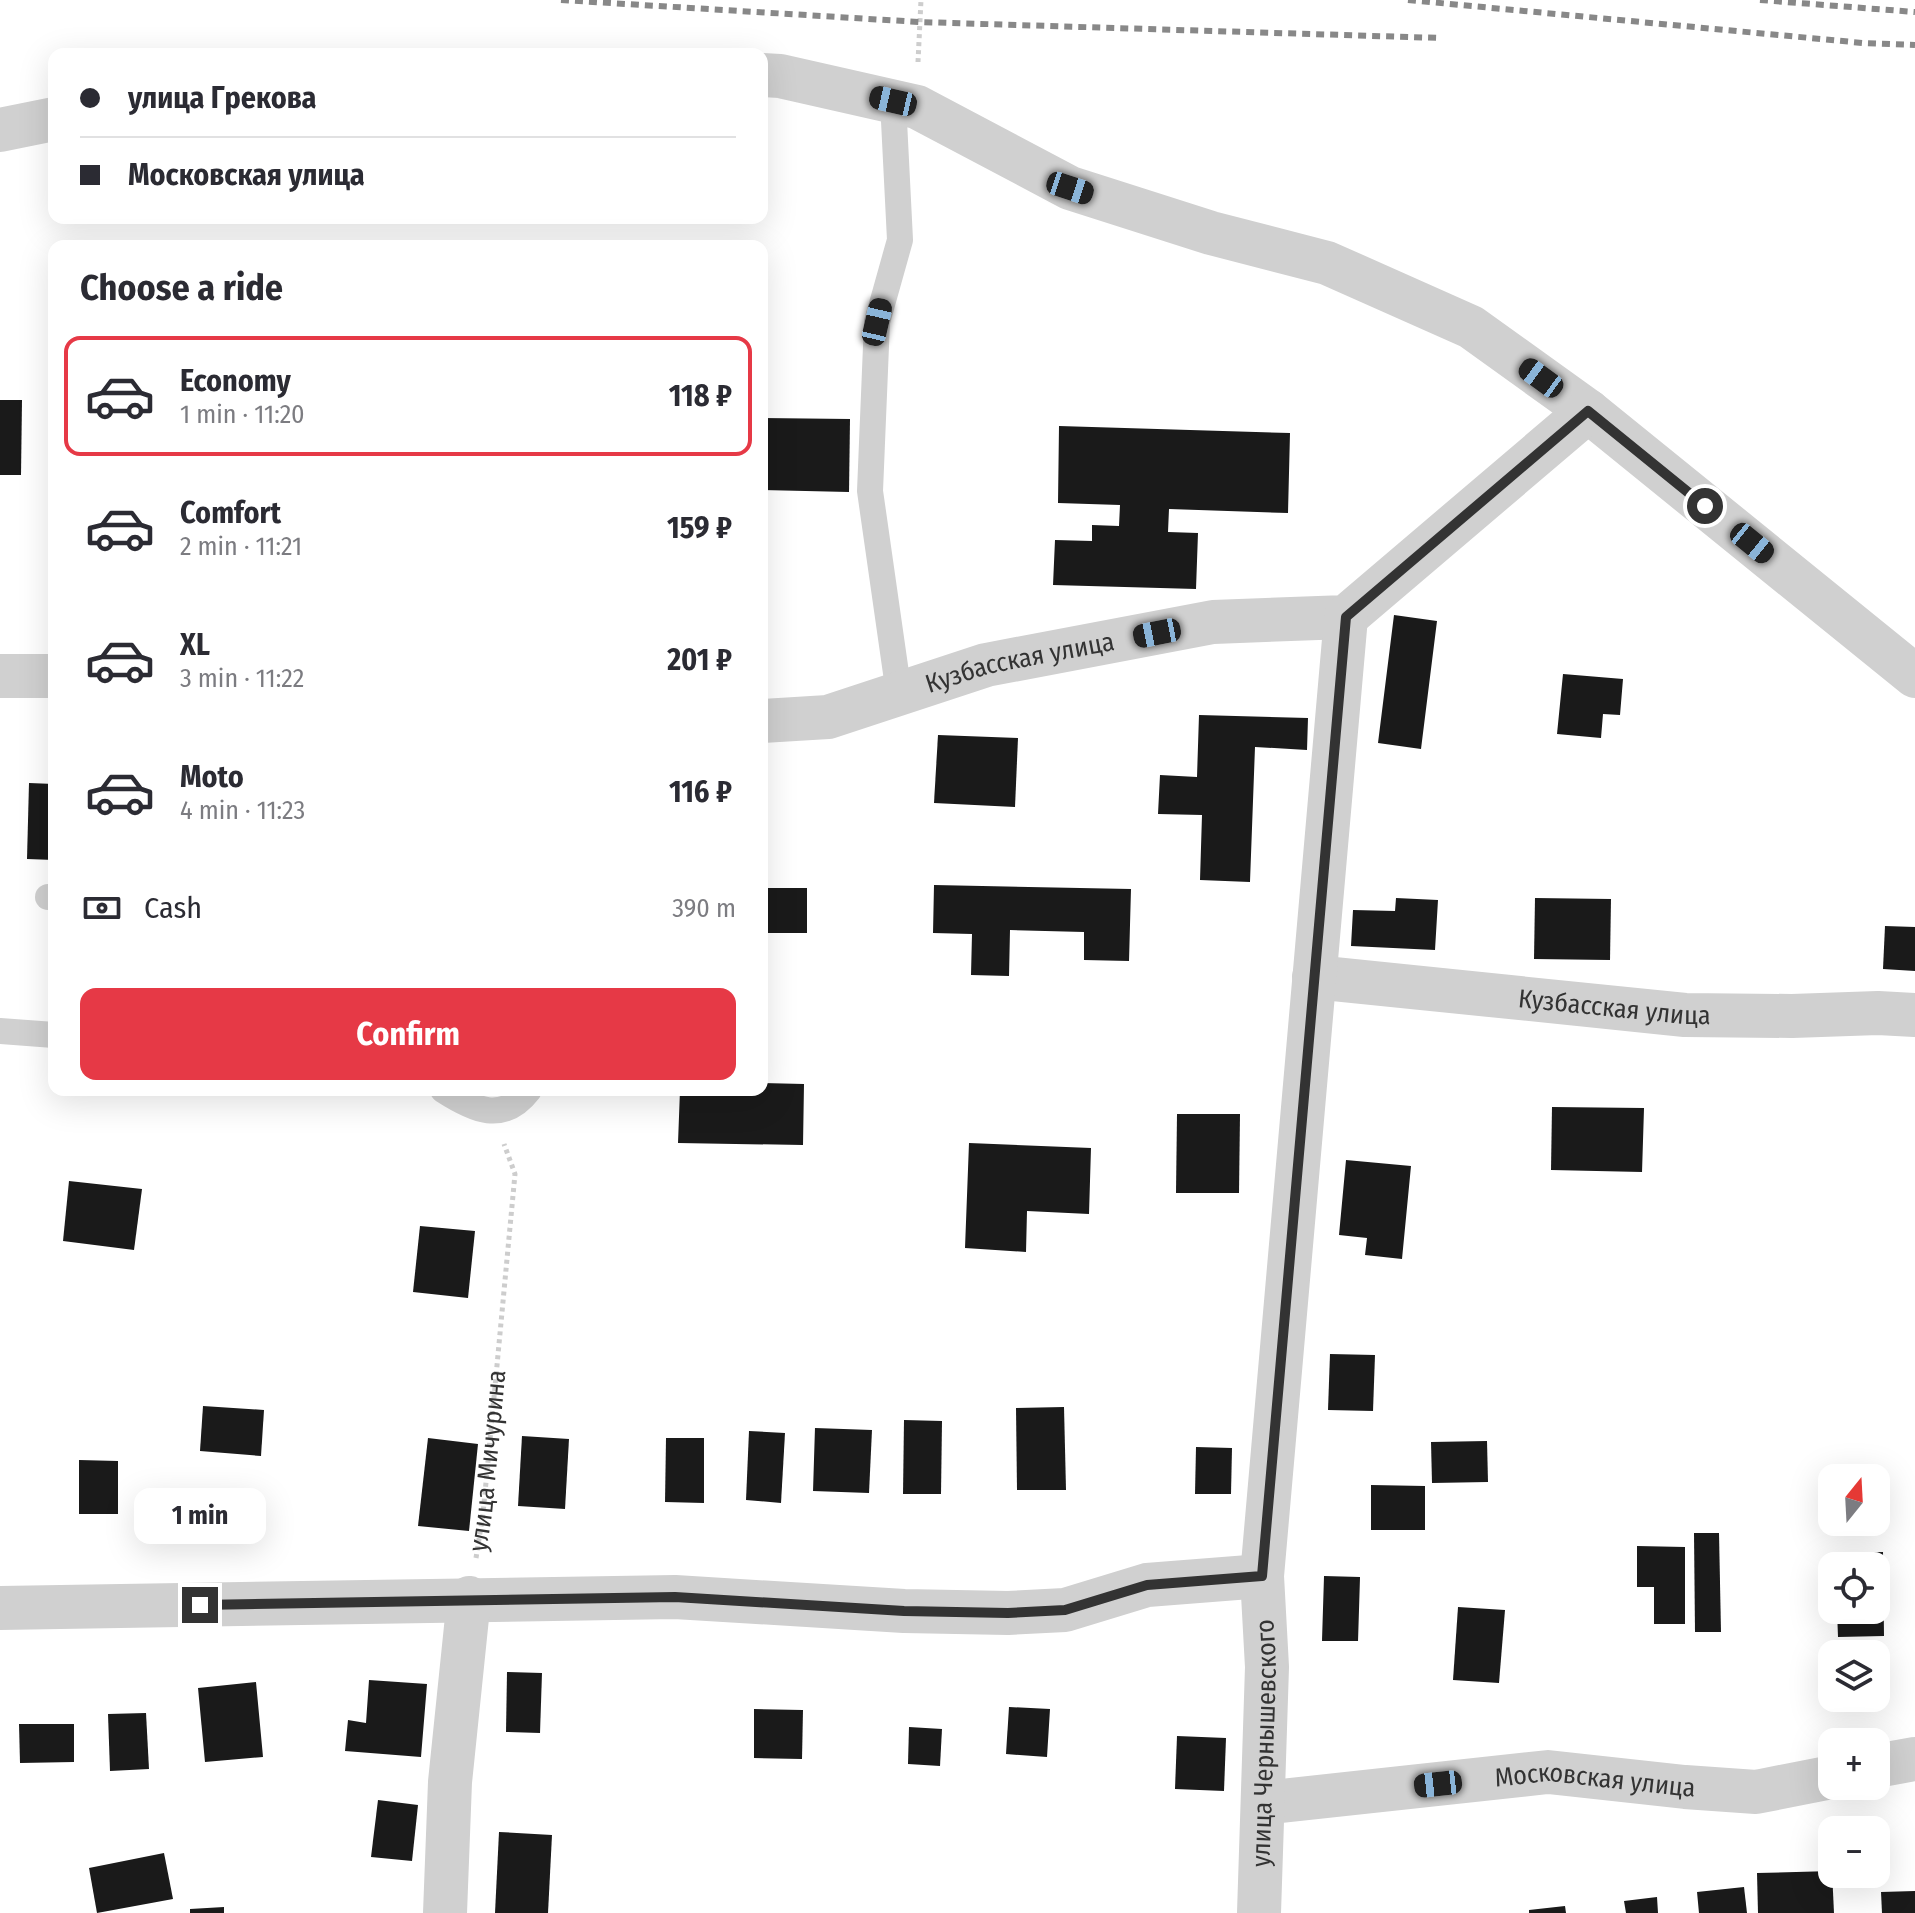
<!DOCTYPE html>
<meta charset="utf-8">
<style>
:root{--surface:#fff;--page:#f2f2f3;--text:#2b2b33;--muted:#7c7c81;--line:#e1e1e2;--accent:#e63946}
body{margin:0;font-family:"Fira Sans Condensed",sans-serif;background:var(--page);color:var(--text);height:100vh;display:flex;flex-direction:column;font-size:30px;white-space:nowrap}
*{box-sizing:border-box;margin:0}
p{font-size:26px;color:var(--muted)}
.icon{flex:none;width:44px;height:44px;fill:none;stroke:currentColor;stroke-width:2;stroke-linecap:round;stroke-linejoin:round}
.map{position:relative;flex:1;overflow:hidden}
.drawer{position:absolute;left:48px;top:240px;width:720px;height:856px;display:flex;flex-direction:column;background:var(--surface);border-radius:16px;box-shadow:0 8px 32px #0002}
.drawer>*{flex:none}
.guide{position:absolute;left:48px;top:48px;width:720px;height:176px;border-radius:16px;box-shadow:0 8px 32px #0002;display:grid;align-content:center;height:176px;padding:0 32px;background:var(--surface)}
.needle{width:52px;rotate:18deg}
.tools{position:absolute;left:1818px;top:1464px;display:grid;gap:16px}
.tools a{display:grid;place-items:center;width:72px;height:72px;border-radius:16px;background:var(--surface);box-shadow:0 8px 32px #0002;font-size:40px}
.end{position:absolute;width:36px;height:36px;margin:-18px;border:10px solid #333;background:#fff;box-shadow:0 0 0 4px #fff}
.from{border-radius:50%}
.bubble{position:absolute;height:56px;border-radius:16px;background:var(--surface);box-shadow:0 8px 32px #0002;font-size:26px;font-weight:700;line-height:56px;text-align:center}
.car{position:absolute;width:24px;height:48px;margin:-24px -12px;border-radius:10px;box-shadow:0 0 6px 2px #0007;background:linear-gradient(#222 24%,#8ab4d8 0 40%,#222 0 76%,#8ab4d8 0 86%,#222 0)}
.guide b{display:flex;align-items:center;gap:28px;height:76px;font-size:30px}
.guide b+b{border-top:2px solid var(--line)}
.guide i{width:20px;height:20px;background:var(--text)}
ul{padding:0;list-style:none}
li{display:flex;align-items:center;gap:24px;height:120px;margin:0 16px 12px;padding:0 16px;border:4px solid transparent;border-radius:16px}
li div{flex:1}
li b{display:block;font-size:30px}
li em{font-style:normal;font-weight:700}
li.on{border-color:var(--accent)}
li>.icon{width:72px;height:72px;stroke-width:1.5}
h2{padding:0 32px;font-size:36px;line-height:96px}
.pay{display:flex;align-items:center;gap:20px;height:88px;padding:0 32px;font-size:30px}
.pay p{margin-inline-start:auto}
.cta{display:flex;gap:16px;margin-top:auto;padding:16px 32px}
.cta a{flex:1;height:92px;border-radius:16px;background:var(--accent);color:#fff;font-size:32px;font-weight:700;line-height:92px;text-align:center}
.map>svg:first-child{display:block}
.building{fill:#1a1a1a}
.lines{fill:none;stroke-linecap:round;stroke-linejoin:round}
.path{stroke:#cdcdcd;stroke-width:5;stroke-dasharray:4 4;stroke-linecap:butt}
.service{stroke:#d0d0d0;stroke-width:26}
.minor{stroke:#d0d0d0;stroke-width:44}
.rail{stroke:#888;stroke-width:6;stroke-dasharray:8 6;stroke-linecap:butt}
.route{stroke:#333;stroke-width:10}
.labels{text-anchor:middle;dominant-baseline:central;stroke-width:8;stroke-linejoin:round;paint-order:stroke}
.street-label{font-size:26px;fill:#333;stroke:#fff}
</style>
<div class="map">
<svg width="1915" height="1913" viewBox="0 0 1915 1913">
<rect width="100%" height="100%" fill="#fff"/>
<!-- building -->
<g class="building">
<path d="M 0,400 L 22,400 L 21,475 L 0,475 Z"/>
<path d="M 762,418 L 850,419 L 849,492 L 762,490 Z"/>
<path d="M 1059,426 L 1290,433 L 1288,513 L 1169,509 L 1168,532 L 1198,533 L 1196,589 L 1053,585 L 1055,540 L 1092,541 L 1092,525 L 1119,526 L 1120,505 L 1058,503 Z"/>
<path d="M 1394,615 L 1437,621 L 1421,749 L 1378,743 Z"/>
<path d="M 1563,674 L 1623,679 L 1620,715 L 1603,714 L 1601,738 L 1557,734 Z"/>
<path d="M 1199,715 L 1308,718 L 1307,750 L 1255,747 L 1250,882 L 1200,880 L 1202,815 L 1158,814 L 1160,775 L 1197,777 Z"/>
<path d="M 938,735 L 1018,738 L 1015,807 L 934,803 Z"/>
<path d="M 29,783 L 54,784 L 54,860 L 27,859 Z"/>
<path d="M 934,885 L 1131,889 L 1129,961 L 1084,960 L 1084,932 L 1010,930 L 1009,976 L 971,975 L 972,934 L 933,933 Z"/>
<rect x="762" y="888" width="45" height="45"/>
<path d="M 1396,898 L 1438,900 L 1435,950 L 1351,946 L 1353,910 L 1395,911 Z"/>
<path d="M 1535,898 L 1611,899 L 1610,960 L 1534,959 Z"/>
<path d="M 1885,926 L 1915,927 L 1915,971 L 1883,969 Z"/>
<path d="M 762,1083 L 804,1084 L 803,1145 L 678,1143 L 680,1090 L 762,1090 Z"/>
<path d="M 1552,1107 L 1644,1108 L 1642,1172 L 1551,1170 Z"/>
<path d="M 1177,1114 L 1240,1114 L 1239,1193 L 1176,1193 Z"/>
<path d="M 969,1143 L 1091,1148 L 1089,1214 L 1027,1211 L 1026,1252 L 965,1248 Z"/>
<path d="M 1346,1160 L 1411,1166 L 1402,1259 L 1365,1255 L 1367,1238 L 1339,1235 Z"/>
<path d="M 69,1181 L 142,1189 L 134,1250 L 63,1241 Z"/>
<path d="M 420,1226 L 475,1231 L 468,1298 L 413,1292 Z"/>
<path d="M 1330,1354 L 1375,1355 L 1373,1411 L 1328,1410 Z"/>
<path d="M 203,1406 L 264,1410 L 261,1456 L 200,1451 Z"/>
<path d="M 1064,1407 L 1066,1490 L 1017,1490 L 1016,1408 Z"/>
<path d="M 904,1420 L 942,1421 L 941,1494 L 903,1494 Z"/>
<path d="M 815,1428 L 872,1430 L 869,1493 L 813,1491 Z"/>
<path d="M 749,1431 L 785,1433 L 781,1503 L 746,1500 Z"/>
<path d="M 522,1436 L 569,1439 L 565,1509 L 518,1506 Z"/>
<path d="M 428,1438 L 478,1444 L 469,1531 L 418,1526 Z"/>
<path d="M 666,1438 L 704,1438 L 704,1503 L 665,1502 Z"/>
<path d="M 1487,1441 L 1488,1482 L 1432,1483 L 1431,1442 Z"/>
<path d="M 1196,1447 L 1232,1448 L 1231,1494 L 1195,1494 Z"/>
<path d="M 79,1460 L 118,1461 L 118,1514 L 79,1514 Z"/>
<path d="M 1371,1485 L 1425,1486 L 1425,1530 L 1371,1530 Z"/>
<path d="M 1694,1533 L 1719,1533 L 1721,1632 L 1695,1632 Z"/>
<path d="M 1637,1546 L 1685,1547 L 1685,1624 L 1654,1624 L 1654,1587 L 1637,1587 Z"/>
<path d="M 1883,1552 L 1884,1636 L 1838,1637 L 1837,1610 L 1876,1610 L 1876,1566 L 1836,1566 L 1836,1553 Z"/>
<path d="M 1324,1576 L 1360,1577 L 1358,1641 L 1322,1641 Z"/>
<path d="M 1458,1607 L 1505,1610 L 1499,1683 L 1453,1680 Z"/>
<path d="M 507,1672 L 542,1673 L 540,1733 L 506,1732 Z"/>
<path d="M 369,1680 L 427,1684 L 421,1757 L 345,1751 L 348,1720 L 366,1723 Z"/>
<path d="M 256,1682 L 263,1757 L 205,1762 L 198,1688 Z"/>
<path d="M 1009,1707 L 1050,1709 L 1047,1757 L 1006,1754 Z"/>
<path d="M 754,1709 L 803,1710 L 802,1759 L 754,1758 Z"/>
<path d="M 146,1713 L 149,1769 L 110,1771 L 108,1714 Z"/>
<path d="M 19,1724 L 74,1724 L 74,1762 L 20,1763 Z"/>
<path d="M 909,1727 L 942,1729 L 940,1766 L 908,1764 Z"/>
<path d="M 1177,1736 L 1226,1738 L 1224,1791 L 1175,1789 Z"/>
<path d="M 378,1800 L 418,1805 L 412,1861 L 371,1857 Z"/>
<path d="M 499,1832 L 552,1835 L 548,1913 L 495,1913 Z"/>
<path d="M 164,1853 L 173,1899 L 97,1913 L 89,1868 Z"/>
<path d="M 1832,1871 L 1834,1913 L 1758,1913 L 1757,1873 Z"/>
<path d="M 1744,1887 L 1747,1913 L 1699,1913 L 1697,1892 Z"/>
<path d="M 1915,1891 L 1915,1913 L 1882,1913 L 1881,1892 Z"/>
<path d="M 1657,1897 L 1658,1913 L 1626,1913 L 1624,1901 Z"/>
<path d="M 1565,1906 L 1566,1913 L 1529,1913 L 1529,1910 Z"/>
<path d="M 224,1907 L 224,1913 L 190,1913 L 190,1909 Z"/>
</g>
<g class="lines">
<!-- path -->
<g class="path">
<path d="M 918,62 L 921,0"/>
<path id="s1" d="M 476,1558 L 483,1514 L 515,1174 L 504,1144"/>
</g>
<!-- service -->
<g class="service">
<path d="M 893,101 L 900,240 L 877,322 L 870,491 L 899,694"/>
<path d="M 48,897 L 54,897"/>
<path d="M 0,1031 L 54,1035"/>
<path d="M 443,1090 C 474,1110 503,1124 529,1090"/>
</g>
<!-- minor -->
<g class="minor">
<path d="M 762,75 L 780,76 L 917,107 L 1070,188 L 1211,233 L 1327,263 L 1471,327 L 1588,411 L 1915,676"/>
<path d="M 0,130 L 54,119"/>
<path d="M 0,676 L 54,676"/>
<path id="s2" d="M 762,721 L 828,717 L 986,665 L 1213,622 L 1346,617 L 1588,411"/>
<path id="s3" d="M 1314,977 L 1685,1015 L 1792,1016 L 1878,1013 L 1915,1015"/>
<path d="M 0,1608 L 675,1597 L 904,1611 L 1008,1613 L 1065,1610 L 1147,1585 L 1262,1576"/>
<path d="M 1876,1766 L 1915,1759"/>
<path id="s4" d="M 1263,1803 L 1548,1772 L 1685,1787 L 1756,1792 L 1832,1777"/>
<path d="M 445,1913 L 450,1782 L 469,1598"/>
<path id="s5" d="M 1259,1913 L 1267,1667 L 1262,1576 L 1346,617"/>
</g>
<!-- rail -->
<g class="rail">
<path d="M 561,0 L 919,22 L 1441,38"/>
<path d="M 1408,0 L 1863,43 L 1915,45"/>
<path d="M 1760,0 L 1915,12"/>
</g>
</g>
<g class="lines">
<!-- route -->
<path class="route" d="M 200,1605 L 675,1597 L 904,1611 L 1008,1613 L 1065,1610 L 1147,1585 L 1262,1576 L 1346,617 L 1588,411 L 1705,506"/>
</g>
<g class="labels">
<!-- street labels -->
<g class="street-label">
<text stroke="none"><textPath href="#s2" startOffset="266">Кузбасская улица</textPath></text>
<text stroke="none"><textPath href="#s3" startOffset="302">Кузбасская улица</textPath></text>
<text stroke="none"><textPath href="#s1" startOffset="98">улица Мичурина</textPath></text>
<text stroke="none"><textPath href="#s5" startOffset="170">улица Чернышевского</textPath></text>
<text stroke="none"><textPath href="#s4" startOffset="334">Московская улица</textPath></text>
</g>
</g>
</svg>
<div class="tools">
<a><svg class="needle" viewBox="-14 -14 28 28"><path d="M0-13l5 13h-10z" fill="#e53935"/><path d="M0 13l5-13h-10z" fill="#7c7c81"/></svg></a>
<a><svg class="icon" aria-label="locate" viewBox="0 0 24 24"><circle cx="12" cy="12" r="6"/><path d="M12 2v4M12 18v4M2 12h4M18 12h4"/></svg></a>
<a><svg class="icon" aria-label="layers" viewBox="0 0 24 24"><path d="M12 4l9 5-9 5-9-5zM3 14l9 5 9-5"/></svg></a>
<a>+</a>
<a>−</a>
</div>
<i class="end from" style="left:1705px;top:506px"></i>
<i class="end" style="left:200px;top:1605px"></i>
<div class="bubble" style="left:134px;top:1488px;width:132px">1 min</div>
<i class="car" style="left:893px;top:101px;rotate:283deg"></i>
<i class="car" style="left:1070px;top:188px;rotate:108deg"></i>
<i class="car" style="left:877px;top:322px;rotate:13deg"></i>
<i class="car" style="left:1541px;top:378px;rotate:306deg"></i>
<i class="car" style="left:1752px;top:543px;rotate:129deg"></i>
<i class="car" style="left:1157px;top:633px;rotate:259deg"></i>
<i class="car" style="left:1438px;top:1784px;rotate:264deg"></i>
<div class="guide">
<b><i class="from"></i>улица Грекова</b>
<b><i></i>Московская улица</b>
</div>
<section class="drawer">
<h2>Choose a ride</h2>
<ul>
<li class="on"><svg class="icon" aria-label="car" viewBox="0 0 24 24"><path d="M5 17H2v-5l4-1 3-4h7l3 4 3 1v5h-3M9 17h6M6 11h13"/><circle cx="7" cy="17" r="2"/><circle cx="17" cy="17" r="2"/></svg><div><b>Economy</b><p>1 min · 11:20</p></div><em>118 ₽</em></li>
<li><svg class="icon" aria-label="car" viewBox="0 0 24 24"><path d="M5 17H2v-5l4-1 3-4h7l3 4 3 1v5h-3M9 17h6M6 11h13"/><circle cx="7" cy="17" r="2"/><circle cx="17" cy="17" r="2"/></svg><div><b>Comfort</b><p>2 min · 11:21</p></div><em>159 ₽</em></li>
<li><svg class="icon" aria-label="car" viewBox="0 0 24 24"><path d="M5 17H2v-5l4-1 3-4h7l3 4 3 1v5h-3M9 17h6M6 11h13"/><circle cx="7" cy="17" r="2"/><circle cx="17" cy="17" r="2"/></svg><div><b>XL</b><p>3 min · 11:22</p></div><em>201 ₽</em></li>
<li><svg class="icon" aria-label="car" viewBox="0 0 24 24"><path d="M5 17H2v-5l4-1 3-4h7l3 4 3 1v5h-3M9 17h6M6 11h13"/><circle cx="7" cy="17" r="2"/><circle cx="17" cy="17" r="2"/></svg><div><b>Moto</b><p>4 min · 11:23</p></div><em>116 ₽</em></li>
</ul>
<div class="pay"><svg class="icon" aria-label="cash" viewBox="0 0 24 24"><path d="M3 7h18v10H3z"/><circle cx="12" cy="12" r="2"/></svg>Cash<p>390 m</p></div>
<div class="cta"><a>Confirm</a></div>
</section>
</div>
